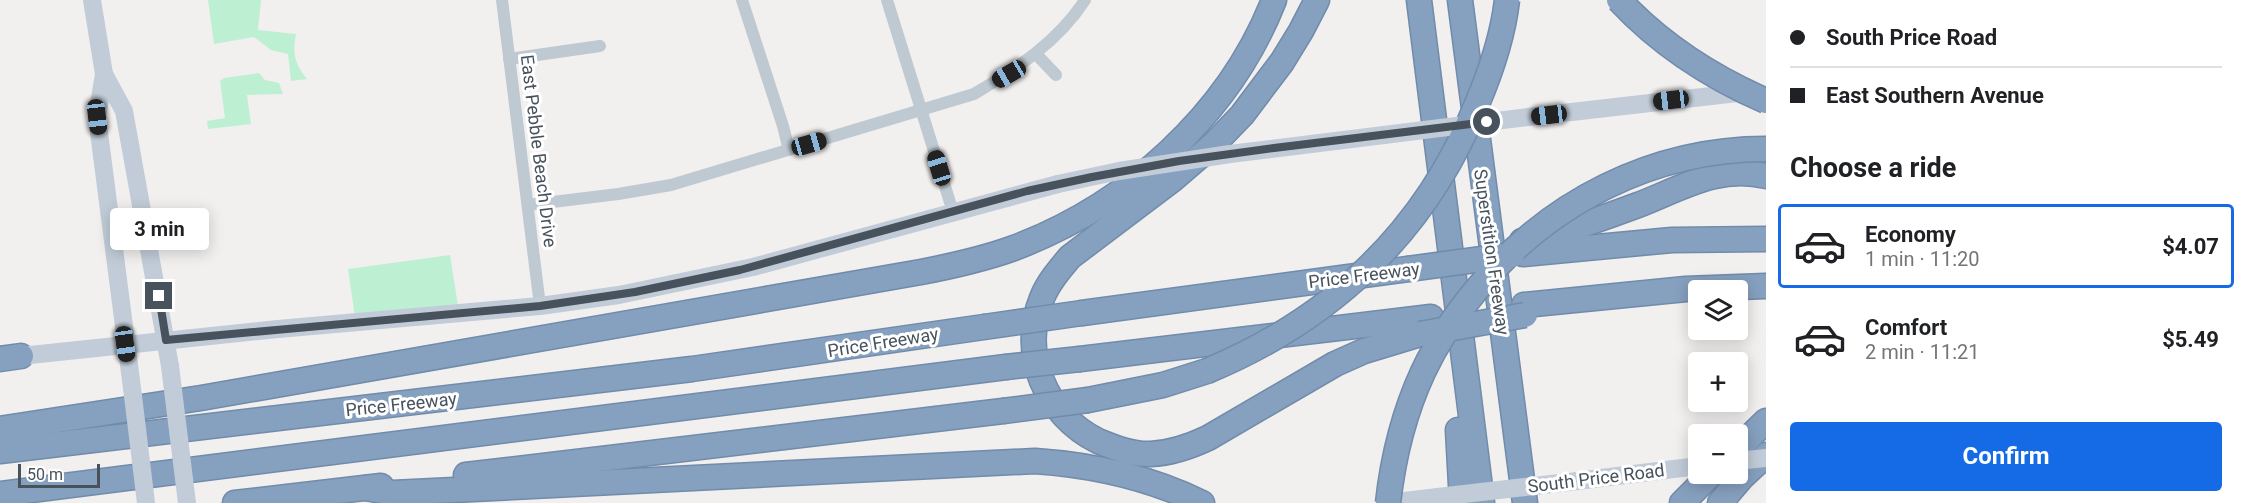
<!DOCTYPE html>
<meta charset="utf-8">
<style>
:root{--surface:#fff;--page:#f6f6f6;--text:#202124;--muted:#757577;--line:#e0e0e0;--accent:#156be6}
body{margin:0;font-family:Roboto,sans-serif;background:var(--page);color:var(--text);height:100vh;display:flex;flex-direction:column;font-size:22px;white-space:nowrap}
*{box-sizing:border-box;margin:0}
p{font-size:20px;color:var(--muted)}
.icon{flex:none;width:33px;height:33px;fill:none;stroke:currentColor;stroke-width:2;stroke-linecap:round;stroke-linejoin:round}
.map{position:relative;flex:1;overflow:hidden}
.details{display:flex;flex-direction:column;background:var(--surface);width:480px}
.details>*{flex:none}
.hud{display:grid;align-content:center;height:132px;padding:0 24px;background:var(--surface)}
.buttons{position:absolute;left:1688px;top:280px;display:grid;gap:12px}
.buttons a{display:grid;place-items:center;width:60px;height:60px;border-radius:6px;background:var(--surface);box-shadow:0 3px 15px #0003;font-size:30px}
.scale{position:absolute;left:18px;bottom:15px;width:82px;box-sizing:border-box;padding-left:6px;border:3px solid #47525d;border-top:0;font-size:16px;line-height:21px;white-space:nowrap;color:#47525d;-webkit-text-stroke:4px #fff;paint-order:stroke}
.end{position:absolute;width:27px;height:27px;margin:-14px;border:8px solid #47525d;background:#fff;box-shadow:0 0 0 3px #fff}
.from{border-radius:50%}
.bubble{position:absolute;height:42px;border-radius:6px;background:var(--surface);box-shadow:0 3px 15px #0003;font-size:20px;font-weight:700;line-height:42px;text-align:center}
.car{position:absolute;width:18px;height:36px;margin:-18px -9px;border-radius:8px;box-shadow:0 0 4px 2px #0007;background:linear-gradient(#222 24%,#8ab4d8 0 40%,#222 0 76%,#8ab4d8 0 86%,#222 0)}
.hud b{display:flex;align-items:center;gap:21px;height:57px;font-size:22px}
.hud b+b{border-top:2px solid var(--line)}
.hud i{width:15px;height:15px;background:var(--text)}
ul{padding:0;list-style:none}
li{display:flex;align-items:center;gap:18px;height:84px;margin:0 12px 9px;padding:0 12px;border:3px solid transparent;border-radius:6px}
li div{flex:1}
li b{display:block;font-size:22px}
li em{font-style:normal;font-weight:700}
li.selected{border-color:var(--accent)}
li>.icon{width:54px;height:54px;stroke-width:1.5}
h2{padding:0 24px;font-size:27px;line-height:72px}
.action{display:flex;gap:12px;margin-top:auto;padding:12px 24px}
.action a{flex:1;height:69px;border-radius:6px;background:var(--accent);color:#fff;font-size:24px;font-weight:700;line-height:69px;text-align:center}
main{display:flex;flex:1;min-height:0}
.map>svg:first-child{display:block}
.green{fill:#bdf0d2}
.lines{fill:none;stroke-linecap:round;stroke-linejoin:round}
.highway-casing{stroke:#718bab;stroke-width:27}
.street{stroke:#bfc9d1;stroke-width:12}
.secondary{stroke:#c1ccd8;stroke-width:18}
.highway{stroke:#86a0bf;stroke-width:24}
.highway-bridge-casing{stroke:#718bab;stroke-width:27;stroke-linecap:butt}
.secondary-bridge{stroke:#c1ccd8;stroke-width:18}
.highway-bridge{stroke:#86a0bf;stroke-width:24}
.route{stroke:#47525d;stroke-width:8}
.labels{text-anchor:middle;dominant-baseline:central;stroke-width:6;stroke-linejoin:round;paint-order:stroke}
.street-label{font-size:18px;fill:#47525d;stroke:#fff}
</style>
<main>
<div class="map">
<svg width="1766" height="503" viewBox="0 0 1766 503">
<rect width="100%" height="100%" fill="#f2efef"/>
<!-- green -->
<g class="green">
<path d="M 208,0 L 261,0 L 258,30 L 296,34 C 292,54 295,64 307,79 L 291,81 L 288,54 L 271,50 L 254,37 L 214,44 Z"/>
<path d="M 259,73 L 265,80 L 279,83 L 283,94 L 247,95 L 251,124 L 208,129 L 207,121 L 225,118 L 220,81 L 224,78 Z"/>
<path d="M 450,255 L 458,306 L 355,317 L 348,269 Z"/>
</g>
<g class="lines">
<!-- highway casing -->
<g class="highway-casing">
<g id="highway">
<path d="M 1317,0 L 1301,31 L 1282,62 L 1242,115 L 1215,143 L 1172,180 L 1070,257 C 1059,270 1048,283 1042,298 C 1019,354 1046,415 1098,441 C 1115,448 1133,455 1151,454 C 1171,453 1189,447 1208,438 L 1335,364 L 1364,351 L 1420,334"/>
<path d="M 1419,0 L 1482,503"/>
<path d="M 1460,0 L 1525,503"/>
<path d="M 1522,241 C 1562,233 1600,219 1638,205 C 1680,189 1719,164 1766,176"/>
<path d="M 1523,254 L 1672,240 L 1766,239"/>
<path d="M 1524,305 L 1686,289 L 1766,286"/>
<path d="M 1082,313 L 1408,269"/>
<path d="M 0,359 L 21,356"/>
<path d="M 1080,359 L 1431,317"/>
<path d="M 1088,400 L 1163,385 L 1207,371"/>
<path d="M 0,429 L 201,398 L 921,272 C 952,266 984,259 1014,248 C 1128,205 1229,115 1274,0"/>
<path d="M 1458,430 L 1462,503"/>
<path d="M 1737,449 L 1766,421"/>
<path d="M 0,451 L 692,369 L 984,327"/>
<path d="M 466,475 L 1003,411"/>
<path d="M 366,488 L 393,493 L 1035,461 C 1093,465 1149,477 1202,503"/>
<path d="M 0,494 L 1006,367"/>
<path d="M 235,503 L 381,486"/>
<path d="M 1682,503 L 1711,474"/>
<path d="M 1720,503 L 1742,477 L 1766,455"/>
</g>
</g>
<!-- street -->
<g class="street">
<path d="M 502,0 L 540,306"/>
<path d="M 742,0 L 783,126 L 789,150"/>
<path d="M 887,0 L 953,212"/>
<path d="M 1036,54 L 1056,75"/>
<path d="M 509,59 L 600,46"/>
<path d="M 528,205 L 618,194 L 671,185 L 974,94 C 1016,69 1058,42 1085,0"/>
</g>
<!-- secondary -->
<g class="secondary">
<path d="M 92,0 L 104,74 L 97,117 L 133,396"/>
<path d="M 104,74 L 124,111 L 170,366"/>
<path d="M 1528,117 L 1746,92"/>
<path d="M 1230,154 L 1384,135"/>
<path d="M 11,357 L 278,329 L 540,306 L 619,295 L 753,267 L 1058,184"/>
<path d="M 1569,482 L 1698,466"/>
<path d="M 1388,503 L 1438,497"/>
</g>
<!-- highway -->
<use href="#highway" class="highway"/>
<!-- highway-bridge casing -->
<g class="highway-bridge-casing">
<g id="highway-bridge">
<path d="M 1619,0 C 1660,44 1711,77 1766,101"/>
<path d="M 1408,269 L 1512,255"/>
<path d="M 984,327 L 1082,313"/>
<path d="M 1420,334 L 1525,315"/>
<path d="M 1006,367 L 1080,359"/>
<path d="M 1207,371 C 1332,319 1426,231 1477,104 C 1491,71 1503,36 1507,0"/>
<path d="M 1003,411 L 1088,400"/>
<path d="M 1388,503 C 1393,458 1404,413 1423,372 C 1437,342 1456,314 1477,289 C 1549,202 1653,149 1766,149"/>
</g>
</g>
<!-- secondary-bridge -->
<g class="secondary-bridge">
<path d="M 1384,135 L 1528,117"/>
<path d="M 1058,184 L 1119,171 L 1230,154"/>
<path d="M 170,366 L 187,503"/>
<path d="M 133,396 L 146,503"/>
<path d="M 1737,461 L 1766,458"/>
<path d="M 1438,497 L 1569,482"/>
</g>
<!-- highway-bridge -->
<use href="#highway-bridge" class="highway-bridge"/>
</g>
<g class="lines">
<!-- route -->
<path class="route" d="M 159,296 L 166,340 L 540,306 L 635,292 L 740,270 L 1027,191 L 1092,177 L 1179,161 L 1274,148 L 1487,122"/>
</g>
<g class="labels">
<!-- street labels -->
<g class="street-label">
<text transform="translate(539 151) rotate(83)">East Pebble Beach Drive</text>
<text transform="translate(1492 252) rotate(82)">Superstition Freeway</text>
<text transform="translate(1364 275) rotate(-7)">Price Freeway</text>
<text transform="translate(883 342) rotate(-9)">Price Freeway</text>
<text transform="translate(401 404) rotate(-6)">Price Freeway</text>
<text transform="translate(1596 478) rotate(-7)">South Price Road</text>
</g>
</g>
</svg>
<div class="buttons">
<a><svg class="icon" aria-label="layers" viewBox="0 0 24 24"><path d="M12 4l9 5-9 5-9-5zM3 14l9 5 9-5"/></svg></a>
<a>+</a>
<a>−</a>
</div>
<div class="scale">50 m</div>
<i class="end from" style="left:1487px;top:122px"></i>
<i class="end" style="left:159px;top:296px"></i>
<div class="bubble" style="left:110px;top:208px;width:99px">3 min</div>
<i class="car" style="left:1009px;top:74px;rotate:240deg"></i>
<i class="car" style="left:1671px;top:100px;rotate:263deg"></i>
<i class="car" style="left:1549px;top:115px;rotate:263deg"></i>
<i class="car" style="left:97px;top:117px;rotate:173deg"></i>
<i class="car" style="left:809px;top:144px;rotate:74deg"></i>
<i class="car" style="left:939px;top:168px;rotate:343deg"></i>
<i class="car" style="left:125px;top:344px;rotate:172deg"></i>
</div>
<section class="details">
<div class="hud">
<b><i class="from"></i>South Price Road</b>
<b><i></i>East Southern Avenue</b>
</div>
<h2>Choose a ride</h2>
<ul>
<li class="selected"><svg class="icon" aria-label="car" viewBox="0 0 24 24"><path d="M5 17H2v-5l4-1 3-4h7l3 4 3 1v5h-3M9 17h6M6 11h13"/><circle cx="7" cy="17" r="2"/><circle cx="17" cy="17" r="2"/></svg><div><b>Economy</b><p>1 min · 11:20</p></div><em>$4.07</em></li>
<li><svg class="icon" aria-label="car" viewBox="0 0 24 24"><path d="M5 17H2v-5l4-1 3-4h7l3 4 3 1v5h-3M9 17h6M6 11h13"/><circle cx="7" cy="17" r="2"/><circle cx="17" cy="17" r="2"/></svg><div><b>Comfort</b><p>2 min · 11:21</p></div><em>$5.49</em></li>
</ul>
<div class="action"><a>Confirm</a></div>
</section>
</main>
